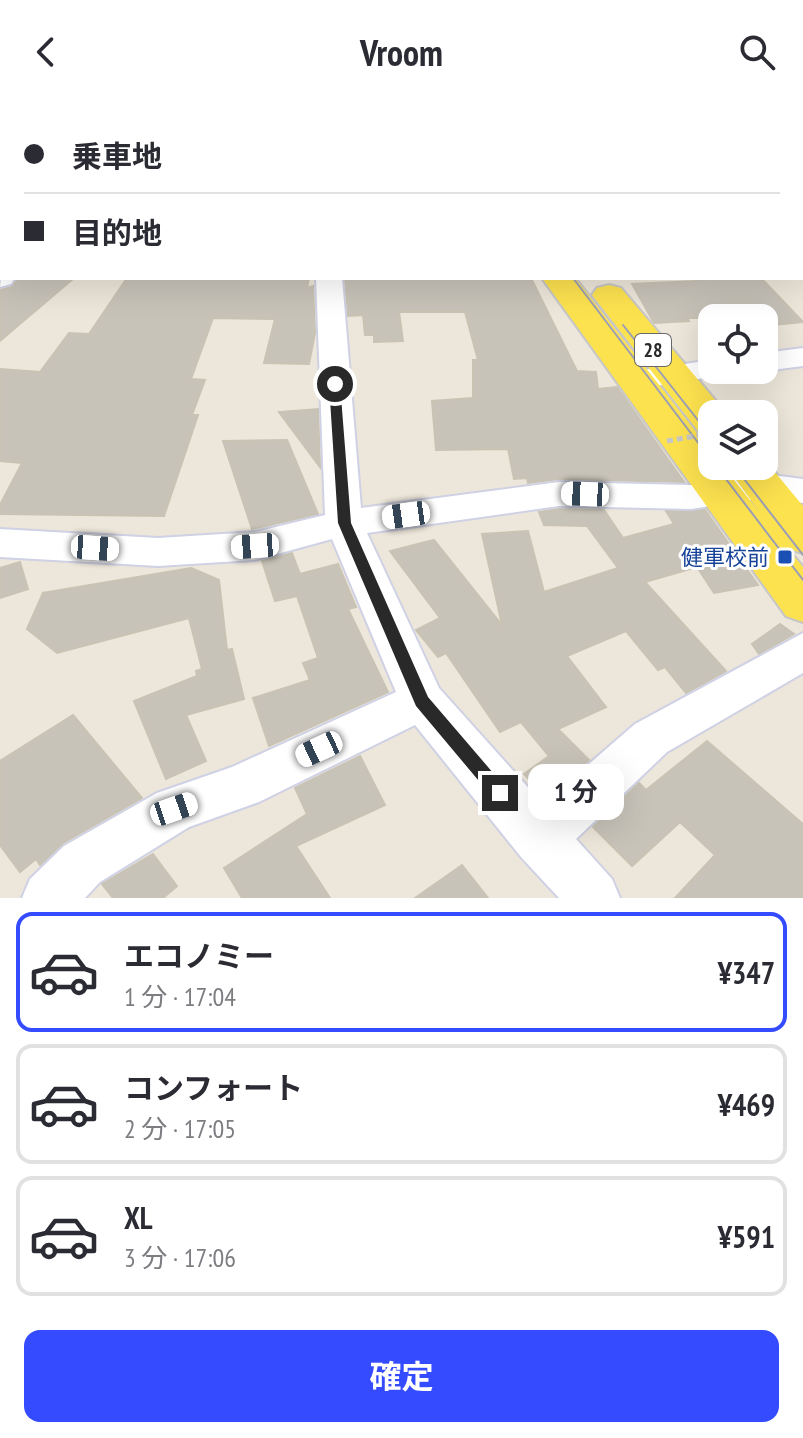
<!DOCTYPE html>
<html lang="ja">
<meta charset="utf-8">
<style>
:root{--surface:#fff;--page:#f7f7f7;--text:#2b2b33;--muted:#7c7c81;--line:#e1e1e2;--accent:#354bff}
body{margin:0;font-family:"PT Sans Narrow","Noto Sans JP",sans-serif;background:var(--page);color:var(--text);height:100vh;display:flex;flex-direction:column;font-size:30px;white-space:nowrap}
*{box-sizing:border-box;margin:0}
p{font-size:26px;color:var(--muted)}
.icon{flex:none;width:44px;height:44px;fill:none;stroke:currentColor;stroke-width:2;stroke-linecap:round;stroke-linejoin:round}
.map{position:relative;height:794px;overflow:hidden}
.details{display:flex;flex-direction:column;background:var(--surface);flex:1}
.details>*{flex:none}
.guide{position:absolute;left:0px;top:0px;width:804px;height:176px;box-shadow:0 8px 32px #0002;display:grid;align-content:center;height:176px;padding:0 24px;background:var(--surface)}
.fabs{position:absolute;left:698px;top:200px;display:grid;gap:16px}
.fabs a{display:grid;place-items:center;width:80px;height:80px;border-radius:16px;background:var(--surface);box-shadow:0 8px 32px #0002;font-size:40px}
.end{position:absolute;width:36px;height:36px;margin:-18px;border:10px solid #292929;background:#fff;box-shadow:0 0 0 4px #fff}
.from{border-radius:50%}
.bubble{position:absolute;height:56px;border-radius:16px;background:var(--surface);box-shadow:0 8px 32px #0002;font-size:26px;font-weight:700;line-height:56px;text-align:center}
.car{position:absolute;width:24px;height:48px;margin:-24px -12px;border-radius:10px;box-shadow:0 0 6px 2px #0007;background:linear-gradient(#fff 24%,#345 0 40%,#fff 0 76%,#345 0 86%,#fff 0)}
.guide b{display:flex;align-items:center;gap:28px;height:76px;font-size:30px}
.guide b+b{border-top:2px solid var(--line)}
.guide i{width:20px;height:20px;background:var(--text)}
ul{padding:14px 0 0;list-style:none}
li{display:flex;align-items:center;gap:24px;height:120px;margin:0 16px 12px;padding:0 8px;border:4px solid var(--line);border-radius:16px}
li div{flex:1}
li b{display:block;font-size:30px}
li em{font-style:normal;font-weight:700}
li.selected{border-color:var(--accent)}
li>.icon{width:72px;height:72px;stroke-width:1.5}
.button{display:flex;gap:16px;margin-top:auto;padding:16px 24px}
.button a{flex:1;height:92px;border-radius:16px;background:var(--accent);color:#fff;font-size:32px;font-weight:700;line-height:92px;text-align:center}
header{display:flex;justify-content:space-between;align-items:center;height:104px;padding:0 24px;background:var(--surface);font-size:36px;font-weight:700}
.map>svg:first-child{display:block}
.building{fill:#c8c3b9;stroke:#c8c3b3;stroke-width:2}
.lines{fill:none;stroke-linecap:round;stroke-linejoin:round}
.minor-casing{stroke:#cfd1e4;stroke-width:4}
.major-casing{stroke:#c7c7c7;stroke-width:4}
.minor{fill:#fff;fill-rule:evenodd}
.major{fill:#fde24f;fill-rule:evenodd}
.tram{stroke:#9c9eb6;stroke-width:2}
.path-bridge{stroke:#c7c7c7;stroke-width:5;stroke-dasharray:6 4;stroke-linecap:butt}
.route{fill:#292929}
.transit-dot{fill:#1a4fb4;stroke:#fff;stroke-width:3}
.labels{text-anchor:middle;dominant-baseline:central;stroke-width:6;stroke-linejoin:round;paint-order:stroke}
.shield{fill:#fff;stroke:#696969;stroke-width:2}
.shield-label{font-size:20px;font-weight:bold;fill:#292929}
.transit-label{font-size:22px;fill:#164399;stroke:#fff;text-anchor:end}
</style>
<header><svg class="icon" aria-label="back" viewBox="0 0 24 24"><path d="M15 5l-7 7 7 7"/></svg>Vroom<svg class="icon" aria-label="search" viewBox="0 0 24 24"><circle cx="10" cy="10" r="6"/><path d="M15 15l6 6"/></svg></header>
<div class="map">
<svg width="803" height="794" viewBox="0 0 803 794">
<rect width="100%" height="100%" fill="#ede6da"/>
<!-- building -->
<g class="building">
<path d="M 18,174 L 74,174 L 0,237 L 0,186 L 12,183 Z"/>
<path d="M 127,174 L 309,174 L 307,184 L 313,182 L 315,229 L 309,260 L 264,259 L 275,215 L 213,214 L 191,275 L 205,276 L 192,311 L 198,311 L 164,412 L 0,410 L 0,401 L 22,359 L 0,357 L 0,265 L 40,268 L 69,229 L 89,230 Z"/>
<path d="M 345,174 L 531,174 L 577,267 L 596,268 L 598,285 L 617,283 L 684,378 L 559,375 L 528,379 L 527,374 L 514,375 L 508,345 L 436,346 L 432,297 L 473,294 L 473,256 L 478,256 L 465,208 L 399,208 L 403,237 L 374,238 L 374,231 L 365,231 L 363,211 L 348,212 Z"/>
<path d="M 694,174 L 761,174 L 803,218 L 764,222 L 764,214 L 687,214 L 689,217 L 654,219 L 632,180 L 697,177 Z"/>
<path d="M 318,305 L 320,363 L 279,308 Z"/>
<path d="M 287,336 L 318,410 L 252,425 L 223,337 Z"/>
<path d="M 559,405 L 604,406 L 623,434 L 674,420 L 666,407 L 705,406 L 758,481 L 714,489 L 697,463 L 645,478 L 726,567 L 686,589 L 665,563 L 658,566 L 626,527 L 567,552 L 606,603 L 558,625 L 589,656 L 546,694 L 524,670 L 549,652 L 521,618 L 500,628 L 446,549 L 438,553 L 416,526 L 440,514 L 390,447 L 434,436 L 502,521 L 482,430 L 528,427 L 544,488 L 618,464 L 587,422 L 544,421 L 539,408 Z"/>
<path d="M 292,449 L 300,470 L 338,460 L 356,503 L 348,505 L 388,588 L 269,642 L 253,594 L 310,576 L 303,559 L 318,554 L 297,492 L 275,497 L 262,457 Z"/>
<path d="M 20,458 L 28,485 L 0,494 L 0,464 Z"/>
<path d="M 191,464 L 219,476 L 227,546 L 232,545 L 244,595 L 186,611 L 206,657 L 166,675 L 134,597 L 197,572 L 196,567 L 202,565 L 189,514 L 57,549 L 27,525 L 43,489 Z"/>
<path d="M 780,520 L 794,530 L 759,550 L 752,540 Z"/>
<path d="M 73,611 L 142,694 L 63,739 L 40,761 L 36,755 L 20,768 L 0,741 L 0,657 Z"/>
<path d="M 707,637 L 803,720 L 803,794 L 675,794 L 715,751 L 680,718 L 632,762 L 593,723 L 639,679 L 646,686 Z"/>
<path d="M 360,652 L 385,701 L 296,742 L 330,794 L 242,794 L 224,764 L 307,710 L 295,684 Z"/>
<path d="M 153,750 L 177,782 L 163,794 L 113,794 L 102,780 Z"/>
<path d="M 462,761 L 488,794 L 415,794 Z"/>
</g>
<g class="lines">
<!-- minor casing -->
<g class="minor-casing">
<g id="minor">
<rect x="314" y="0" width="18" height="2"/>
<path d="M 589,0 L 610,0 L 611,2 L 590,2 Z"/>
<rect x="0" y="134" width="2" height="14"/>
<path d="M 2,166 L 2,174 L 15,174 L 11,180 L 0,183 Z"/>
<path d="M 316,174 L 342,174 L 361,404 L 559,378 L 691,381 L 764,370 L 803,375 L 803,399 L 764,394 L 691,405 L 559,402 L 367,429 L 439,584 L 543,700 L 635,620 L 803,529 L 803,569 L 667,648 L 576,735 L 612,775 L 620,794 L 559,794 L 521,753 L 415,621 L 259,698 L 189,723 L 100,778 L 85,794 L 22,794 L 30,775 L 64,742 L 157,689 L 232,663 L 396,588 L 332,435 L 255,456 L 158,462 L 0,453 L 0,425 L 158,434 L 255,428 L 325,411 Z"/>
<path d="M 803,244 L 803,262 L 764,267 L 760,266 L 764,266 L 764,249 Z"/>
<path d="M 712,256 L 712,266 L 726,266 L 723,271 L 643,284 L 632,282 L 628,275 L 632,268 L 643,266 Z"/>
</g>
</g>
<!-- major casing -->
<g class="major-casing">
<g id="major">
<path d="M 412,0 L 435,0 L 437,2 L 413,2 Z"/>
<path d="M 445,0 L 468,0 L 470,2 L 446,2 Z"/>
<path d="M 542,174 L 575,174 L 712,348 L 712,362 L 723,362 L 761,410 L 726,362 L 764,362 L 764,355 L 803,402 L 803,449 L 788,445 L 803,463 L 803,518 L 786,512 Z"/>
<path d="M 609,181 L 621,184 L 726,309 L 712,310 L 712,330 L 698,327 L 592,191 L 597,184 Z"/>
</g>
</g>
<!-- minor -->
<use href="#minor" class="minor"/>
<!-- major -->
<use href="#major" class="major"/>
<!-- tram -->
<g class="tram">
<path d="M 573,174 L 712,357"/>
<path d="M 623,221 L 712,334"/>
<path d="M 716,362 L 803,476"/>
<path d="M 734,362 L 803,451"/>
</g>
<!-- path-bridge -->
<path class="path-bridge" d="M 667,337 L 712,329"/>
</g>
<!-- route -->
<path class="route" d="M 335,277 L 340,280 L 351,419 L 428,593 L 506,684 L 506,695 L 494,695 L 416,602 L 338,419 L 329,280 Z"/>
<!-- markers -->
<rect class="transit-dot" x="777" y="445" width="16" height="16" rx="4"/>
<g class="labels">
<!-- shield labels -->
<rect class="shield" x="635" y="230" width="36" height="32" rx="6"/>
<g class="shield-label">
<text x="653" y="246">28</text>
</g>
<!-- transit labels -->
<g class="transit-label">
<text x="769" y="453">健軍校前</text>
</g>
</g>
</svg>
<div class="fabs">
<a><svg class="icon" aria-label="locate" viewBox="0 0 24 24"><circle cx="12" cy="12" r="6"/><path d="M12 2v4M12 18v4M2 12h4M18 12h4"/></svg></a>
<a><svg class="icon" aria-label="layers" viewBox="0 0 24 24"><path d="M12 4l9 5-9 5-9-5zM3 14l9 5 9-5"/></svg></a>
</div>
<i class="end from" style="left:335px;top:280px"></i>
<i class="end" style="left:500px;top:689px"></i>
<div class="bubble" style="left:528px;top:660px;width:96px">1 分</div>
<i class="car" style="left:585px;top:390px;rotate:272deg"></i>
<i class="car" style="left:406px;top:411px;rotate:262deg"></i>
<i class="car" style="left:255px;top:442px;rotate:266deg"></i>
<i class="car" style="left:95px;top:444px;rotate:94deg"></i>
<i class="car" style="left:319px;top:645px;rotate:245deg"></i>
<i class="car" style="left:174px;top:705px;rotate:71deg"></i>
<div class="guide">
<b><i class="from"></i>乗車地</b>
<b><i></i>目的地</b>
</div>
</div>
<section class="details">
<ul>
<li class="selected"><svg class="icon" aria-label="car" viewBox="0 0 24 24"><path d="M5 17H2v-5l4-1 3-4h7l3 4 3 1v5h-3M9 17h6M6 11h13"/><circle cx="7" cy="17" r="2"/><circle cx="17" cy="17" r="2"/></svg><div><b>エコノミー</b><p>1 分 · 17:04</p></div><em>¥347</em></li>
<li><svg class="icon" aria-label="car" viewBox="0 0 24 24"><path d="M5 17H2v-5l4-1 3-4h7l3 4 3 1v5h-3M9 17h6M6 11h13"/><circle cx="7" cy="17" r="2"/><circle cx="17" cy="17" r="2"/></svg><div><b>コンフォート</b><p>2 分 · 17:05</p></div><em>¥469</em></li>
<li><svg class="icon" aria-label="car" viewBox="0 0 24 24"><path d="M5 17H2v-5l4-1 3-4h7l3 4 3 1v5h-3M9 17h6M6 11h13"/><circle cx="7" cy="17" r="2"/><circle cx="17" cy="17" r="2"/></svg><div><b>XL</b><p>3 分 · 17:06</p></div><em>¥591</em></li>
</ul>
<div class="button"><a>確定</a></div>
</section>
